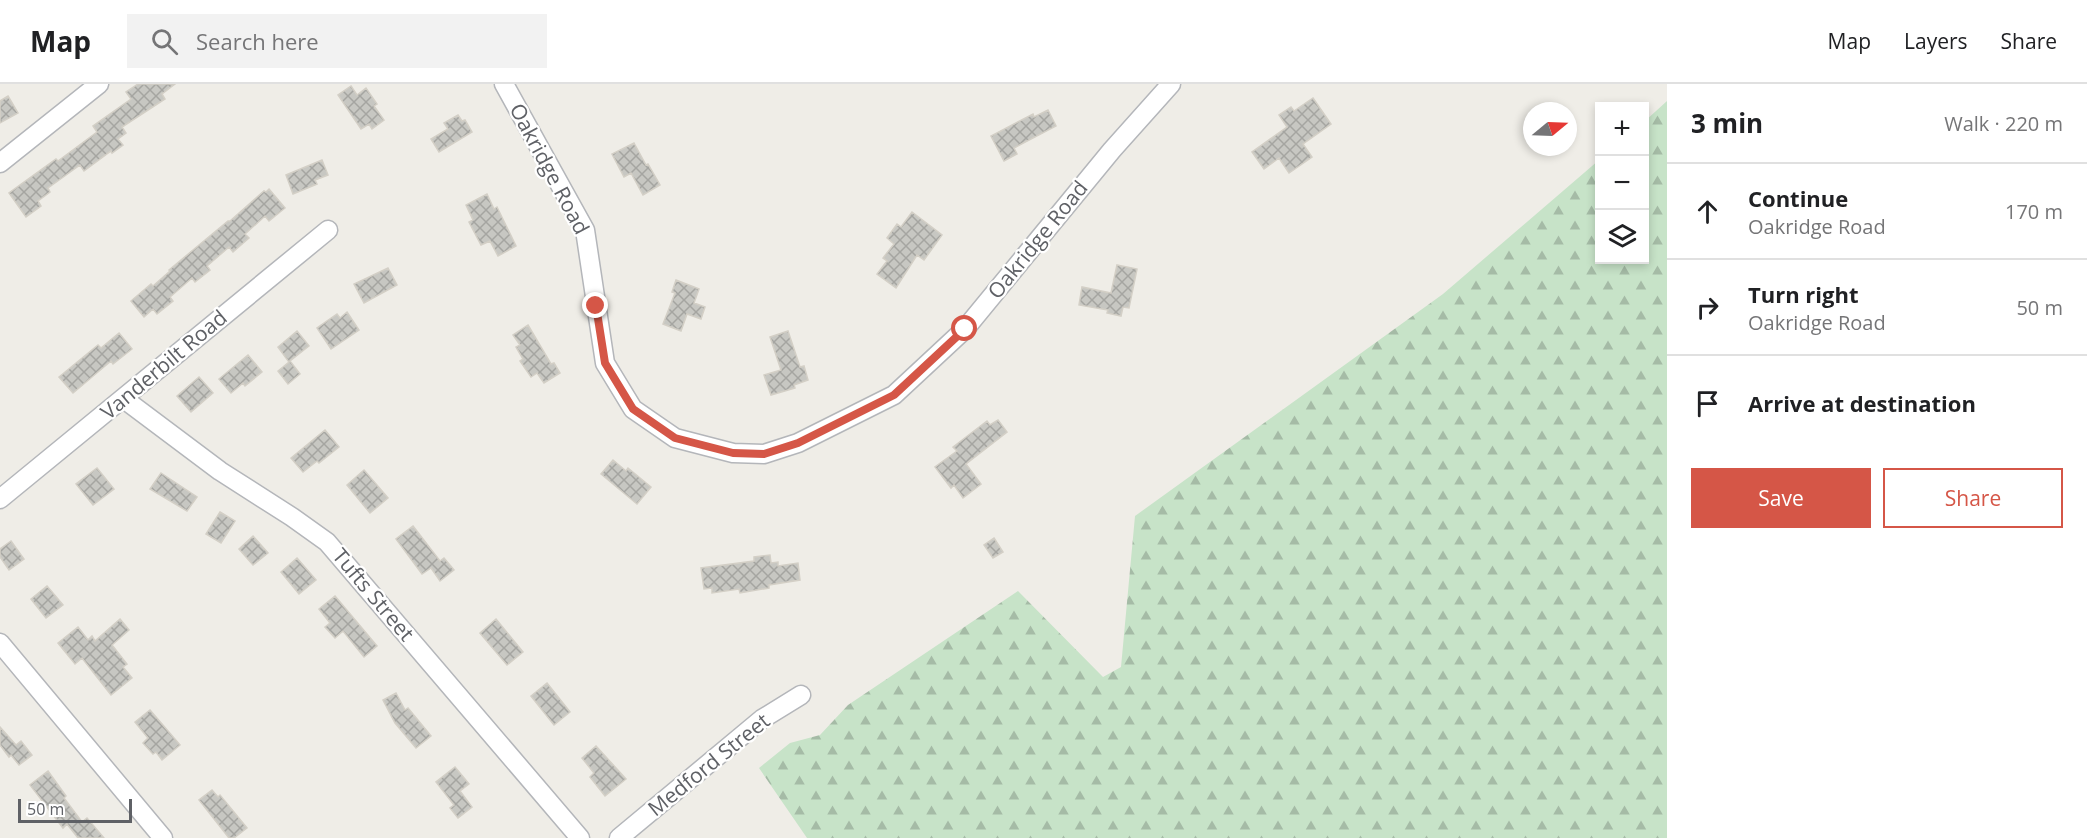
<!DOCTYPE html>
<meta charset="utf-8">
<style>
:root{--surface:#fff;--page:#f2f2f2;--text:#202124;--muted:#757577;--line:#e0e0e0;--accent:#d55647}
body{margin:0;font-family:"Open Sans",sans-serif;background:var(--page);color:var(--text)}
.controls{position:absolute;right:18px;top:18px;display:grid;overflow:hidden;border-radius:0px;box-shadow:0 3px 9px #0003}
.controls button{width:54px;height:54px;display:grid;place-items:center;padding:0;border:0;border-bottom:2px solid var(--line);background:var(--surface);color:var(--text);font:30px sans-serif}
.compass{position:absolute;left:1523px;top:18px;width:54px;height:54px;border-radius:50%;background:var(--surface);box-shadow:0 3px 9px #0003;rotate:71deg}
.scale{position:absolute;left:18px;bottom:15px;width:114px;box-sizing:border-box;padding-left:6px;border:3px solid #5f6166;border-top:0;font-size:16px;line-height:21px;white-space:nowrap;color:#5f6166;-webkit-text-stroke:4px #fff;paint-order:stroke}
.stop{position:absolute;width:18px;height:18px;margin:-14px;border:4px solid #d55647;border-radius:50%;background:#fff}
.stop.end{background:#d55647;border-color:#fff;box-shadow:0 2px 6px #0008}
.list{margin:0;padding:0;list-style:none}
h2{display:flex;justify-content:space-between;align-items:center;height:78px;margin:0;padding:0 24px;font-size:26px}
h2 small{font-size:20px;font-weight:400;color:var(--muted)}
.list li{display:grid;grid-template-columns:39px 1fr auto;gap:18px;align-items:center;box-sizing:border-box;height:96px;padding:0 24px;border-top:2px solid var(--line)}
.list b{display:block;font-size:22px;white-space:nowrap}
.list p{margin:0;font-size:20px;white-space:nowrap;color:var(--muted)}
.list em{font-size:20px;font-style:normal;color:var(--muted)}
.actions{display:flex;gap:12px;padding:18px 24px}
.actions a{flex:1;padding:14px 0;border:2px solid var(--accent);border-radius:0px;text-align:center;font-size:21px;color:var(--accent)}
.actions .main{background:var(--accent);color:#fff}
.icon{flex:none;width:33px;height:33px;fill:none;stroke:currentColor;stroke-width:2;stroke-linecap:round;stroke-linejoin:round}
.map{position:relative;flex:none;width:1667px;height:754px;overflow:hidden}
header{display:flex;align-items:center;gap:36px;box-sizing:border-box;height:84px;padding:0 30px;background:var(--surface);border-bottom:2px solid var(--line)}
header strong{font-size:28px}
nav{display:flex;gap:33px;margin-inline-start:auto;font-size:21px}
.search{width:420px;height:54px;background:var(--page);display:flex;align-items:center;gap:15px;box-sizing:border-box;padding:0 21px;border-radius:0px;color:var(--muted);font-size:22px}
main{display:flex}
aside{flex:1;background:var(--surface)}
.map>svg:first-child{display:block}
.forest{fill:url(#forest-firs)}
.building{fill:url(#building-cross-hatch);stroke:#d3cfc6;stroke-width:1.5}
.lines{fill:none;stroke-linecap:round;stroke-linejoin:round}
.minor-casing{stroke:#b4b6ba;stroke-width:21}
.minor{stroke:#fff;stroke-width:18}
.route{stroke:#d55647;stroke-width:8}
.labels{text-anchor:middle;stroke-width:4.5;stroke-linejoin:round;paint-order:stroke}
.street-label{font-size:21px;fill:#5f6166;stroke:#fff}
</style>
<header>
<strong>Map</strong>
<div class="search"><svg class="icon" aria-label="search" viewBox="0 0 24 24"><circle cx="10" cy="10" r="6"/><path d="M15 15l6 6"/></svg>Search here</div>
<nav><a>Map</a><a>Layers</a><a>Share</a></nav>
</header>
<main>
<div class="map">
<svg width="1667" height="754" viewBox="0 0 1667 754">
<defs>
<pattern id="forest-firs" width="22" height="20" patternUnits="userSpaceOnUse" patternTransform="scale(1.5)"><rect width="22" height="20" fill="#c7e3c8"/><path d="M5 1l3.5 6h-7zM16 11l3.5 6h-7z" fill="#a5bba6"/></pattern>
<pattern id="building-cross-hatch" width="8" height="8" patternUnits="userSpaceOnUse" patternTransform="scale(1.5)"><rect width="8" height="8" fill="#c7c7c2"/><path d="M0 0l8 8M0 8l8-8" fill="none" stroke="#a5a5a1"/></pattern>
</defs>
<rect width="100%" height="100%" fill="#efede7"/>
<path class="forest" d="M 1667,17 L 1667,754 L 807,754 L 759,684 L 790,659 L 820,651 L 848,621 L 1018,507 L 1103,593 L 1121,583 L 1135,432 L 1443,210 L 1599,76 L 1600,176 L 1644,176 L 1645,37 Z"/>
<path class="building" d="M 138,0 L 175,0 L 162,10 L 165,15 L 122,43 L 126,49 L 118,55 L 123,61 L 112,69 L 111,67 L 84,87 L 80,81 L 48,104 L 50,108 L 38,117 L 41,122 L 26,133 L 9,109 L 56,75 L 58,77 L 97,48 L 93,42 L 131,15 L 126,8 Z
M 351,2 L 357,11 L 366,4 L 377,20 L 374,22 L 384,36 L 372,45 L 369,40 L 361,45 L 338,11 Z
M 8,12 L 18,29 L 0,39 L 0,17 Z
M 1313,14 L 1331,40 L 1303,60 L 1312,73 L 1289,89 L 1279,74 L 1264,85 L 1252,68 L 1287,43 L 1279,31 L 1291,23 L 1294,27 Z
M 1048,26 L 1056,42 L 1014,64 L 1017,70 L 1004,77 L 991,52 L 1033,30 L 1034,33 Z
M 458,31 L 462,37 L 465,36 L 472,48 L 439,68 L 431,55 L 448,45 L 444,39 Z
M 634,59 L 646,81 L 648,80 L 660,101 L 643,111 L 631,89 L 624,93 L 612,70 Z
M 322,76 L 328,91 L 315,96 L 317,100 L 293,110 L 286,91 Z
M 269,105 L 285,124 L 269,137 L 265,132 L 245,150 L 249,154 L 233,168 L 229,163 L 207,182 L 210,186 L 195,198 L 192,194 L 170,213 L 173,217 L 157,230 L 153,225 L 144,233 L 131,217 L 151,200 L 153,202 L 170,187 L 169,186 L 228,137 L 230,137 L 264,107 L 266,108 Z
M 487,110 L 494,125 L 497,123 L 516,162 L 498,172 L 490,157 L 481,161 L 469,138 L 473,136 L 466,121 Z
M 912,128 L 942,151 L 924,176 L 917,171 L 896,204 L 877,190 L 887,177 L 883,174 L 894,160 L 887,154 L 897,140 L 901,143 Z
M 1117,181 L 1137,185 L 1129,224 L 1123,223 L 1121,232 L 1107,229 L 1108,226 L 1079,221 L 1082,203 L 1111,209 Z
M 388,184 L 397,201 L 364,219 L 354,200 Z
M 676,196 L 699,205 L 694,219 L 705,223 L 701,235 L 687,230 L 681,247 L 663,240 L 675,209 L 672,208 Z
M 347,228 L 359,246 L 331,265 L 317,244 L 337,230 L 340,234 Z
M 528,241 L 551,280 L 554,279 L 560,289 L 544,299 L 537,289 L 531,293 L 520,277 L 523,275 L 516,263 L 520,261 L 513,251 Z
M 297,247 L 309,262 L 290,277 L 300,290 L 288,300 L 278,287 L 289,278 L 278,263 Z
M 788,247 L 800,283 L 804,282 L 808,296 L 794,301 L 795,304 L 771,311 L 764,291 L 781,286 L 770,253 Z
M 119,249 L 132,265 L 113,280 L 111,277 L 73,309 L 59,293 L 98,261 L 101,264 Z
M 248,271 L 262,288 L 245,302 L 243,299 L 231,309 L 219,295 Z
M 199,293 L 213,309 L 191,328 L 177,312 Z
M 998,336 L 1007,348 L 966,380 L 981,400 L 963,414 L 954,401 L 951,404 L 935,383 L 957,367 L 953,363 L 987,337 L 990,341 Z
M 325,346 L 339,363 L 319,379 L 317,377 L 303,388 L 291,374 Z
M 613,376 L 626,387 L 628,384 L 651,403 L 637,420 L 601,390 Z
M 97,384 L 114,405 L 93,421 L 76,400 Z
M 364,386 L 388,414 L 370,429 L 347,401 Z
M 161,389 L 197,413 L 187,427 L 150,405 Z
M 220,428 L 235,437 L 221,459 L 206,450 Z
M 413,442 L 440,477 L 444,474 L 454,486 L 440,497 L 431,484 L 422,490 L 396,455 Z
M 253,452 L 268,469 L 253,481 L 239,465 Z
M 994,454 L 1003,468 L 993,474 L 984,461 Z
M 11,457 L 24,475 L 9,486 L 0,473 L 0,465 Z
M 770,471 L 771,479 L 778,478 L 778,482 L 798,479 L 800,496 L 769,501 L 769,504 L 740,509 L 739,505 L 712,509 L 712,504 L 704,505 L 701,484 L 754,477 L 754,473 Z
M 297,474 L 316,496 L 299,510 L 281,488 Z
M 47,502 L 63,521 L 46,534 L 31,515 Z
M 335,512 L 377,562 L 364,573 L 343,547 L 335,554 L 325,543 L 330,539 L 319,525 Z
M 120,535 L 129,546 L 112,561 L 127,580 L 123,583 L 132,594 L 111,611 L 82,574 L 75,580 L 58,559 L 78,543 L 88,556 L 92,552 L 95,557 Z
M 496,535 L 523,568 L 507,581 L 480,549 Z
M 547,599 L 570,628 L 554,641 L 531,612 Z
M 396,609 L 405,626 L 408,624 L 431,652 L 416,664 L 395,639 L 383,616 Z
M 150,626 L 180,661 L 162,676 L 156,668 L 153,670 L 143,659 L 148,654 L 135,638 Z
M 0,643 L 16,661 L 21,657 L 32,671 L 19,681 L 11,671 L 9,673 L 0,661 Z
M 596,662 L 626,695 L 605,712 L 590,693 L 594,689 L 582,674 Z
M 455,683 L 469,700 L 460,707 L 472,723 L 458,734 L 450,724 L 454,721 L 436,698 Z
M 48,687 L 66,712 L 64,714 L 82,738 L 87,734 L 104,754 L 78,754 L 67,740 L 63,744 L 30,701 Z
M 212,706 L 218,713 L 220,711 L 247,744 L 234,754 L 229,754 L 199,716 Z"/>
<g class="lines">
<defs>
<path id="minor" d="M 504,0 L 585,146 L 605,279 L 633,325 L 675,354 L 733,369 L 764,370 L 798,359 L 894,311 L 965,245 L 1112,66 L 1171,0
M 0,79 L 99,0
M 124,315 L 220,387 L 292,433 L 327,458 L 580,754
M 0,415 L 328,146
M 0,559 L 163,754
M 619,754 L 762,635 L 801,611"/>
</defs>
<use href="#minor" class="minor-casing"/>
<use href="#minor" class="minor"/>
</g>
<g class="lines">
<path class="route" d="M 596,222 L 605,279 L 633,325 L 675,354 L 733,369 L 764,370 L 798,359 L 894,311 L 965,245"/>
</g>
<g class="labels">
<g class="street-label">
<text transform="translate(549 85) rotate(62)" y="7">Oakridge Road</text>
<text transform="translate(1038 156) rotate(-51)" y="7">Oakridge Road</text>
<text transform="translate(164 281) rotate(-40)" y="7">Vanderbilt Road</text>
<text transform="translate(373 511) rotate(50)" y="7">Tufts Street</text>
<text transform="translate(709 681) rotate(-39)" y="7">Medford Street</text>
</g>
</g>
</svg>
<div class="controls">
<button>+</button>
<button>−</button>
<button><svg class="icon" aria-label="layers" viewBox="0 0 24 24"><path d="M12 4l9 5-9 5-9-5zM3 14l9 5 9-5"/></svg></button>
</div>
<svg class="compass" viewBox="-18 -18 36 36"><path d="M0-13l5 13h-10z" fill="#e53935"/><path d="M0 13l5-13h-10z" fill="#757577"/></svg>
<div class="scale">50 m</div>
<div class="stop" style="left:965px;top:245px"></div>
<div class="stop end" style="left:596px;top:222px"></div>
</div>
<aside>
<h2>3 min<small>Walk · 220 m</small></h2>
<ul class="list">
<li><svg class="icon" aria-label="ahead" viewBox="0 0 24 24"><path d="M12 20V5M6 11l6-6 6 6"/></svg><div><b>Continue</b><p>Oakridge Road</p></div><em>170 m</em></li>
<li><svg class="icon" aria-label="right" viewBox="0 0 24 24"><path d="M7 20v-9h11M14 6l5 5-5 5"/></svg><div><b>Turn right</b><p>Oakridge Road</p></div><em>50 m</em></li>
<li><svg class="icon" aria-label="arrive" viewBox="0 0 24 24"><path d="M6 21V4h12l-3 4 3 4H6"/></svg><div><b>Arrive at destination</b></div></li>
</ul>
<div class="actions"><a class="main">Save</a><a>Share</a></div>
</aside>
</main>
